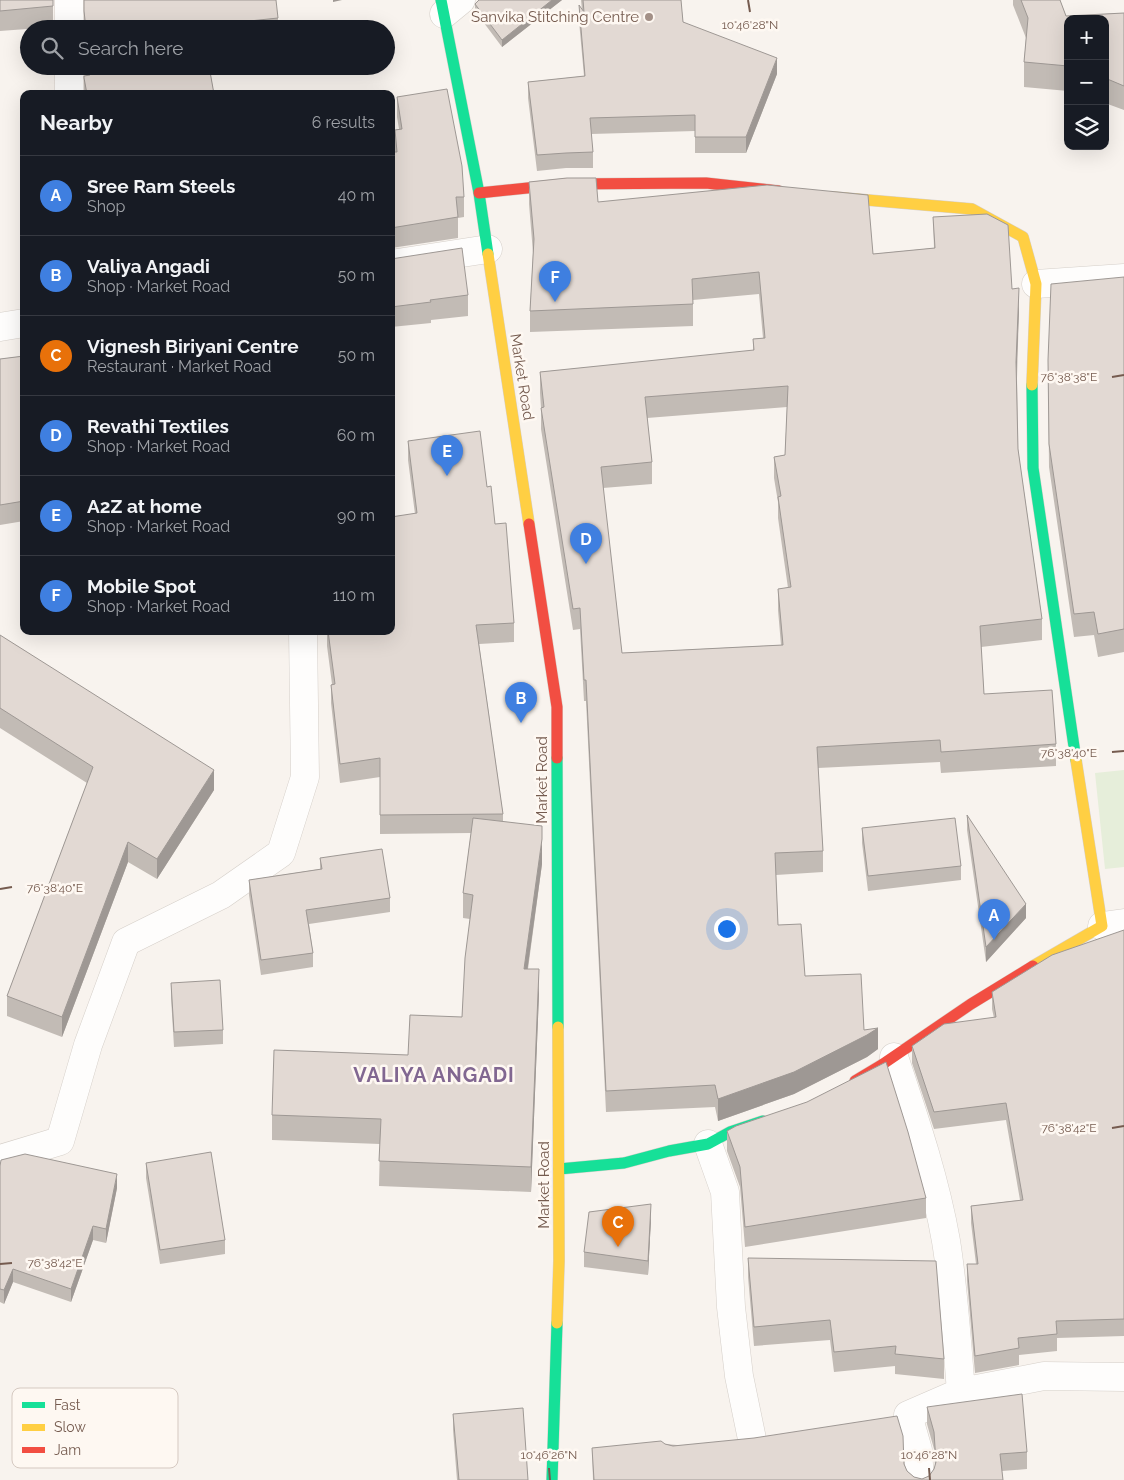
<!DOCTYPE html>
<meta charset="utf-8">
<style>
:root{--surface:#171b24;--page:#242831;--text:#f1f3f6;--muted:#9ea1a6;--line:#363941;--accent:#a39087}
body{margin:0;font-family:Raleway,sans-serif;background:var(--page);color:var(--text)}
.controls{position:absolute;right:15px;top:15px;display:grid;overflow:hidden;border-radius:10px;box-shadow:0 5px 20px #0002}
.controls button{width:45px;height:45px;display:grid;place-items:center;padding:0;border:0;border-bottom:1px solid var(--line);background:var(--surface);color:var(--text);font:25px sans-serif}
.you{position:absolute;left:726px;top:928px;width:18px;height:18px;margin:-12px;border:4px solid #fff;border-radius:50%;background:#1a73e8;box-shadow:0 0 0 8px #1a73e833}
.badge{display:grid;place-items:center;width:32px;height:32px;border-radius:50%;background:var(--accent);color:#fff;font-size:16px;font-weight:700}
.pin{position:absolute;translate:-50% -41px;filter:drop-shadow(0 1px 2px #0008)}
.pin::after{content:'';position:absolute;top:26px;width:18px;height:15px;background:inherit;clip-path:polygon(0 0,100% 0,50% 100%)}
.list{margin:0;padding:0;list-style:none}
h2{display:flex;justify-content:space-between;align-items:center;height:65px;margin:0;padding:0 20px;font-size:21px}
h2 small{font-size:16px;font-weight:400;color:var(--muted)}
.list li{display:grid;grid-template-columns:32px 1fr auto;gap:15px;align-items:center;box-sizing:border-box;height:80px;padding:0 20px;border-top:1px solid var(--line)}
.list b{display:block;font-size:19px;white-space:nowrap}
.list p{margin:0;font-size:16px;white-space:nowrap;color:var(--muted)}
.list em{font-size:16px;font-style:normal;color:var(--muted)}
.icon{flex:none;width:28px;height:28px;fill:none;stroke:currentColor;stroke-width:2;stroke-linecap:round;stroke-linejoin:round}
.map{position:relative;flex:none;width:1124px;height:1480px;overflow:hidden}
.search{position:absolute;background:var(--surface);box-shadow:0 5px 20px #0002;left:20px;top:20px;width:375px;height:55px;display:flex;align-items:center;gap:12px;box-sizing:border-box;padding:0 18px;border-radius:28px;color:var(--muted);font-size:19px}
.panel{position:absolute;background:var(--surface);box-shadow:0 5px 20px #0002;left:20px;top:90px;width:375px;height:545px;border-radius:10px}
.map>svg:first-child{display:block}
.green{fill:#e6eeda}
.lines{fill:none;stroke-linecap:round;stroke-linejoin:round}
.street-casing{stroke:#d5cfc9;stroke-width:29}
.fast-casing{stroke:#d7d0ca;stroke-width:12}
.slow-casing{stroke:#d7d0ca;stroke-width:12}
.jam-casing{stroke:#d7d0ca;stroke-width:12}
.street{stroke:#fefdfc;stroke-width:28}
.fast{stroke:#16e098;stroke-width:11}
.slow{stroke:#ffcf43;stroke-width:11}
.jam{stroke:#f24e42;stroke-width:11}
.wall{fill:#c2bbb5;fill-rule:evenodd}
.shaded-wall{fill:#9e9894}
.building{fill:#e2d9d3;stroke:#9e9894;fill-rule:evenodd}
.ticks{fill:none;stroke:#755b4f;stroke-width:2}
.poi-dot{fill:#a39087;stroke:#fef8f2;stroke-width:2}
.labels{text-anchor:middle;stroke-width:5;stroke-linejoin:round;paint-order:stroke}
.poi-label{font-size:15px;fill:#755b4f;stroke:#fef8f2;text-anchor:end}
.street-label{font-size:15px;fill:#755b4f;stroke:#fef8f2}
.district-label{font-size:20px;font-weight:bold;letter-spacing:1px;fill:#816791;stroke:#fef8f2}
.key{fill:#fef8f2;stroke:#d5c9c1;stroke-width:1}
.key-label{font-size:14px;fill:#755b4f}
.ticks-label{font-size:12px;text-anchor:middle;fill:#755b4f;stroke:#fef8f2;stroke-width:5;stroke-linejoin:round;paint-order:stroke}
</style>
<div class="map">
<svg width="1124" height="1480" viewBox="0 0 1124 1480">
<rect width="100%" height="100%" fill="#f8f3ee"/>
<path class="green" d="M 1124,770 L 1124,867 L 1105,869 L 1095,773 Z"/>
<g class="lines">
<defs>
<path id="street" d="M 69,0 L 69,29
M 444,14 L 461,0
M 69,94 L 69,66
M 391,264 L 488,249
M 1036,284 L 1124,278
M 0,327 L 24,323
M 1102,926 L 1124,923
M 894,1057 C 914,1117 935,1178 946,1241 C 954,1291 957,1342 961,1392 L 908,1415 L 918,1450 L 920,1480
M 708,1144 L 725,1192 L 731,1307 L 739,1376 L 752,1439
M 0,1159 L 60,1141 L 88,1045 L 126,942 L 221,895 L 281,853 L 305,777 L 303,631
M 961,1392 L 1044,1376 L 1124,1377"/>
<path id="fast" d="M 441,0 L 479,193 L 488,254
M 1032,385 L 1033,468 L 1076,760
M 557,758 L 558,1027
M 559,1169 L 624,1163 L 669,1151 L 708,1144 L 730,1132 L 763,1121
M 552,1480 L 557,1323"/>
<path id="slow" d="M 832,197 L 972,209 L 1023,237 L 1036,284 L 1032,385
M 488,254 L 529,524
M 1033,966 L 1102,926 L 1076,760
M 557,1323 L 559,1261 L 558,1027"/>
<path id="jam" d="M 479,193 L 566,184 L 706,183 L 779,191
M 529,524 L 557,707 L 557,758
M 855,1081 L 880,1066 L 971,1004 L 1033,966"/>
</defs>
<use href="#street" class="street-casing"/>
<use href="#fast" class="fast-casing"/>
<use href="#slow" class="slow-casing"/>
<use href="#jam" class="jam-casing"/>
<use href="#street" class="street"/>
<use href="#fast" class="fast"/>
<use href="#slow" class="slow"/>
<use href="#jam" class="jam"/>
</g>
<path class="wall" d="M 0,0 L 53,0 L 53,27 L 0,31 Z
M 84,0 L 278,18 L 278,29 L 84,29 Z
M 562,0 L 502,47 L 475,11 L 475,4 Z
M 581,0 L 681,0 L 683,22 L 777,74 L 746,153 L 695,153 L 695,131 L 591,134 L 593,152 L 593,168 L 566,168 L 537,171 L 528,98 L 528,82 L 584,76 L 579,21 L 579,5 L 582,10 Z
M 1013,0 L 1060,0 L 1066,16 L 1124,13 L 1124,110 L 1105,103 L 1105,19 L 1068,19 L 1068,91 L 1024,87 L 1024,62 L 1026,38 L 1013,5 Z
M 87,66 L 209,66 L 214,94 L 84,94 L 84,78 L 88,75 Z
M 397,97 L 464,197 L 464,217 L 458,218 L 458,238 L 391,248 L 391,152 L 395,152 L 395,130 L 399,129 L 397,117 Z
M 529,182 L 598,202 L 873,254 L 934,248 L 933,217 L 1012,289 L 1019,309 L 1017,378 L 1018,449 L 1042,619 L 1042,640 L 981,647 L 984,694 L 1056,744 L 1056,766 L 941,773 L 940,762 L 818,768 L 823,851 L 823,872 L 776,875 L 778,925 L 805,976 L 864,1030 L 878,1049 L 867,1057 L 794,1094 L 718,1121 L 715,1107 L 606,1112 L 586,701 L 584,701 L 580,629 L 573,630 L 541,429 L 541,408 L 540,393 L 540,372 L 753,351 L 753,339 L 763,338 L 759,294 L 693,300 L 693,326 L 530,332 L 530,311 L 533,253 L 529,204 ZM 787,407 L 785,455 L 774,457 L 774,478 L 778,502 L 778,518 L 788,588 L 778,589 L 778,610 L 781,645 L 622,653 L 603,488 L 652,484 L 652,462 L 647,418 Z
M 391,259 L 468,295 L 468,316 L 431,320 L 431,323 L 391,327 Z
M 1124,277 L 1124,652 L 1098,657 L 1094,635 L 1074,637 L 1049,467 L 1048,360 Z
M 24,356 L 24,521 L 0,525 L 0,359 Z
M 408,441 L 487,487 L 495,524 L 514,623 L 514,642 L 479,644 L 503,814 L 503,821 L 542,864 L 528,969 L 539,994 L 531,1192 L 379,1186 L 380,1144 L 272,1140 L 272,1115 L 408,1055 L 462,1017 L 470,919 L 463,918 L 463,893 L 471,833 L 380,834 L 380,777 L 340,783 L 331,703 L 331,685 L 332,684 L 327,646 L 327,631 L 391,631 L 415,514 L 408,460 Z
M 0,635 L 214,790 L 157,879 L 128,862 L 62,1037 L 7,1016 L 7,996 L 87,783 L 0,728 Z
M 967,815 L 1026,918 L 986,962 L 967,830 Z
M 862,828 L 961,866 L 961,880 L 868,891 L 862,843 Z
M 320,858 L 390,898 L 390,912 L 309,924 L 313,953 L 313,967 L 261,975 L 249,895 L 249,880 L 320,869 Z
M 1124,930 L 1124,1336 L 1057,1338 L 1057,1351 L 1019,1355 L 1019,1365 L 975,1373 L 967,1281 L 967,1264 L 976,1264 L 971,1223 L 971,1206 L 1020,1200 L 1006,1120 L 934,1129 L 912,1063 L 912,1046 L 994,1018 L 992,1009 L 992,992 Z
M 171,983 L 223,1030 L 223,1044 L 174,1047 L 171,997 Z
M 727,1131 L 926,1198 L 926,1218 L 745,1247 L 740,1187 L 727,1151 Z
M 146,1163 L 225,1240 L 225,1254 L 160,1264 L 146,1178 Z
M 0,1166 L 117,1188 L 106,1243 L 93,1240 L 71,1302 L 13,1282 L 4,1304 L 0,1302 Z
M 651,1219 L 648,1275 L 584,1267 L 584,1252 Z
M 748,1258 L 944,1359 L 944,1379 L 895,1374 L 895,1366 L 834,1372 L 830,1340 L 754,1346 L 748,1277 Z
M 927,1407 L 1027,1452 L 1027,1469 L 1002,1471 L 1003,1480 L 593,1480 L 592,1448 L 665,1444 L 904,1464 L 907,1471 L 914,1477 L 922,1479 L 929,1476 L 934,1469 L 935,1467 L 934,1449 L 927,1424 Z
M 453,1414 L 528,1480 L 457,1480 L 453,1430 Z"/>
<path class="shaded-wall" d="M 333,0 L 342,0 L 333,2 Z
M 552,0 L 562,0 L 502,47 L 502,40 Z
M 777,58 L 777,74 L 746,153 L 746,137 Z
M 1019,288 L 1019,309 L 1016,383 L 1016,362 Z
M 214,770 L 214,790 L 157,879 L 157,859 Z
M 542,839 L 542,864 L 524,994 L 524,969 Z
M 128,842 L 128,862 L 62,1037 L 62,1017 Z
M 1026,904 L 1026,918 L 986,962 L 986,947 Z
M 539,969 L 539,994 L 531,1192 L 531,1167 Z
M 878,1028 L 878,1049 L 867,1057 L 794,1094 L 718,1121 L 718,1099 Z
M 117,1174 L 117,1188 L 106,1243 L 106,1229 Z
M 651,1204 L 651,1219 L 648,1275 L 648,1261 Z
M 93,1226 L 93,1240 L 71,1302 L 71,1289 Z
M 13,1269 L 13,1282 L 4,1304 L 4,1290 Z"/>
<path class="building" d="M 0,0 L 53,0 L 53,6 L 0,11 Z
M 84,0 L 276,0 L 278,18 L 202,26 L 203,29 L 86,29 L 84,11 Z
M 479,0 L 552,0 L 502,40 L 475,4 Z
M 583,0 L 681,0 L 683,22 L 777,58 L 746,137 L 695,137 L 695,115 L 590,118 L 593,152 L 566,153 L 537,155 L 528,82 L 585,76 L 579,5 L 584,12 Z
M 1021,0 L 1060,0 L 1066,16 L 1124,13 L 1124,86 L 1105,78 L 1105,19 L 1068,19 L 1068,66 L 1024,62 L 1028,18 Z
M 89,66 L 209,66 L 214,94 L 87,94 L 84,78 L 84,76 L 90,75 Z
M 447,89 L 462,166 L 464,197 L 456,197 L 458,217 L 391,228 L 391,152 L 397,152 L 395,130 L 402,129 L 397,97 Z
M 567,178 L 596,178 L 598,202 L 767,185 L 868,195 L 873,254 L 935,248 L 933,217 L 987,214 L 1008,225 L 1012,289 L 1019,288 L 1016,362 L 1018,449 L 1042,619 L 980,626 L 984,694 L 1052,690 L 1056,744 L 941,752 L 940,740 L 817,747 L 823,851 L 775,853 L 778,925 L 801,924 L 805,976 L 861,974 L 864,1030 L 878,1028 L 867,1035 L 794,1072 L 718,1099 L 715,1085 L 606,1091 L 586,680 L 584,680 L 580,608 L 573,609 L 541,408 L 544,407 L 540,372 L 754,350 L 753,339 L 765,338 L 759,272 L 692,279 L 693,304 L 530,311 L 534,239 L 529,182 ZM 788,386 L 785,455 L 774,457 L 781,496 L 778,497 L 791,587 L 778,589 L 783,645 L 622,653 L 601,467 L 652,462 L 645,397 Z
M 462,248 L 468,295 L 430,300 L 431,302 L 391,307 L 391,259 Z
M 1124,277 L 1124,629 L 1098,634 L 1094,612 L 1074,614 L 1049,444 L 1048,360 L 1051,284 Z
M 24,356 L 24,501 L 0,505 L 0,359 Z
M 480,431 L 487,487 L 491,486 L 495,524 L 506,523 L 514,623 L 476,625 L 503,814 L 380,815 L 380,758 L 340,764 L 331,685 L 335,684 L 328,631 L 391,631 L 391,517 L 417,513 L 408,441 Z
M 0,635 L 214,770 L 157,859 L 128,842 L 62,1017 L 7,996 L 93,767 L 0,708 Z
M 967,815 L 1026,904 L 986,947 Z
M 473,818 L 542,826 L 542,839 L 524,969 L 539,969 L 531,1167 L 379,1161 L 381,1119 L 272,1115 L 274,1050 L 408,1055 L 410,1015 L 462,1017 L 465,958 L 473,895 L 463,893 Z
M 955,818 L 961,866 L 868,876 L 862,828 Z
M 382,849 L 390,898 L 306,910 L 313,953 L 261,960 L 249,880 L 322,869 L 320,858 Z
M 1124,930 L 1124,1319 L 1056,1321 L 1057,1334 L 1018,1338 L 1019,1348 L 975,1356 L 967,1264 L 978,1264 L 971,1206 L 1023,1200 L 1006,1103 L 934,1112 L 912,1046 L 944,1024 L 996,1017 L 992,992 L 1052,955 Z
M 220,980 L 223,1030 L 174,1032 L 171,983 Z
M 886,1062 L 908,1132 L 926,1198 L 745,1227 L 740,1167 L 727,1131 L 736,1126 L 807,1102 Z
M 211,1152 L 225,1240 L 160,1250 L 146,1163 Z
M 25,1154 L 117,1174 L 106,1229 L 93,1226 L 71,1289 L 13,1269 L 4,1290 L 0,1289 L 0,1166 L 1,1160 Z
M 651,1204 L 648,1261 L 584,1252 L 589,1212 Z
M 748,1258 L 936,1261 L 944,1359 L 895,1354 L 896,1346 L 834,1352 L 830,1320 L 754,1327 Z
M 1022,1394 L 1027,1452 L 1000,1454 L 1003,1480 L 594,1480 L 592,1448 L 661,1441 L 665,1444 L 673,1446 L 754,1438 L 897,1416 L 903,1436 L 904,1464 L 907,1471 L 914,1477 L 922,1479 L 929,1476 L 934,1469 L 936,1462 L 934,1432 L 927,1407 Z
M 523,1408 L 528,1480 L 459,1480 L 453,1414 Z"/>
<path class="ticks" d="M 748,0 L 750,12M 1112,377 L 1124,375M 1112,752 L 1124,751M 0,889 L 12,887M 1112,1128 L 1124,1126M 0,1264 L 12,1263M 549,1468 L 550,1480M 929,1468 L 930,1480"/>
<circle class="poi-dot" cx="649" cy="17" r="5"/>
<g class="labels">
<g class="poi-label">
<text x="639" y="22">Sanvika Stitching Centre</text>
</g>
<g class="street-label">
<text transform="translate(522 377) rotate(81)" y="5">Market Road</text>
<text transform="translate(542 780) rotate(-90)" y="5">Market Road</text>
<text transform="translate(544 1185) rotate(-90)" y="5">Market Road</text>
</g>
<g class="district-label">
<text x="434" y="1082">VALIYA ANGADI</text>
</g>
</g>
<rect x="12" y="1388" width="166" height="80" rx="8" class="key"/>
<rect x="22" y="1402" width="23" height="6" fill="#16e098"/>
<rect x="22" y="1424" width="23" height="7" fill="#ffcf43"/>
<rect x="22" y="1447" width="23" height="6" fill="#f24e42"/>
<g class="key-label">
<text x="54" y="1410">Fast</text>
<text x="54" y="1432">Slow</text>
<text x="54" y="1455">Jam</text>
</g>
<g class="ticks-label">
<text x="750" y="29">10°46'28"N</text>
<text x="1069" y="381">76°38'38"E</text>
<text x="1069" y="757">76°38'40"E</text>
<text x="55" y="892">76°38'40"E</text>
<text x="1069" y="1132">76°38'42"E</text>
<text x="55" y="1267">76°38'42"E</text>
<text x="549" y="1459">10°46'26"N</text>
<text x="929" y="1459">10°46'28"N</text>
</g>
</svg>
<div class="controls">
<button>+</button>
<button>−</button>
<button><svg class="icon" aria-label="layers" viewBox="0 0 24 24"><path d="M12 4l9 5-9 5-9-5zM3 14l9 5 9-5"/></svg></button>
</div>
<div class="you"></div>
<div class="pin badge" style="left:994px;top:940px;background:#3f7fe0">A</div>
<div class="pin badge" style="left:521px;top:723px;background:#3f7fe0">B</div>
<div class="pin badge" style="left:618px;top:1247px;background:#e8710a">C</div>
<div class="pin badge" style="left:586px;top:564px;background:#3f7fe0">D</div>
<div class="pin badge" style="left:447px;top:476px;background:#3f7fe0">E</div>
<div class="pin badge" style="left:555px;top:302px;background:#3f7fe0">F</div>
<div class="search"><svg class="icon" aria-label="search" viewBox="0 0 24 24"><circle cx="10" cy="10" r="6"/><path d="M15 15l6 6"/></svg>Search here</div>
<section class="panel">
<h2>Nearby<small>6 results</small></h2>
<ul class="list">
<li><span class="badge" style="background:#3f7fe0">A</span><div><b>Sree Ram Steels</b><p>Shop</p></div><em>40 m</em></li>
<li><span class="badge" style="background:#3f7fe0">B</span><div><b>Valiya Angadi</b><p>Shop · Market Road</p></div><em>50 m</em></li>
<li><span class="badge" style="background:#e8710a">C</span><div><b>Vignesh Biriyani Centre</b><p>Restaurant · Market Road</p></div><em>50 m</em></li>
<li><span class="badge" style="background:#3f7fe0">D</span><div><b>Revathi Textiles</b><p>Shop · Market Road</p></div><em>60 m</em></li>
<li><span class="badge" style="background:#3f7fe0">E</span><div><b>A2Z at home</b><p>Shop · Market Road</p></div><em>90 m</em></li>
<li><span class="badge" style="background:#3f7fe0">F</span><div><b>Mobile Spot</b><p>Shop · Market Road</p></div><em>110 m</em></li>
</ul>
</section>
</div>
